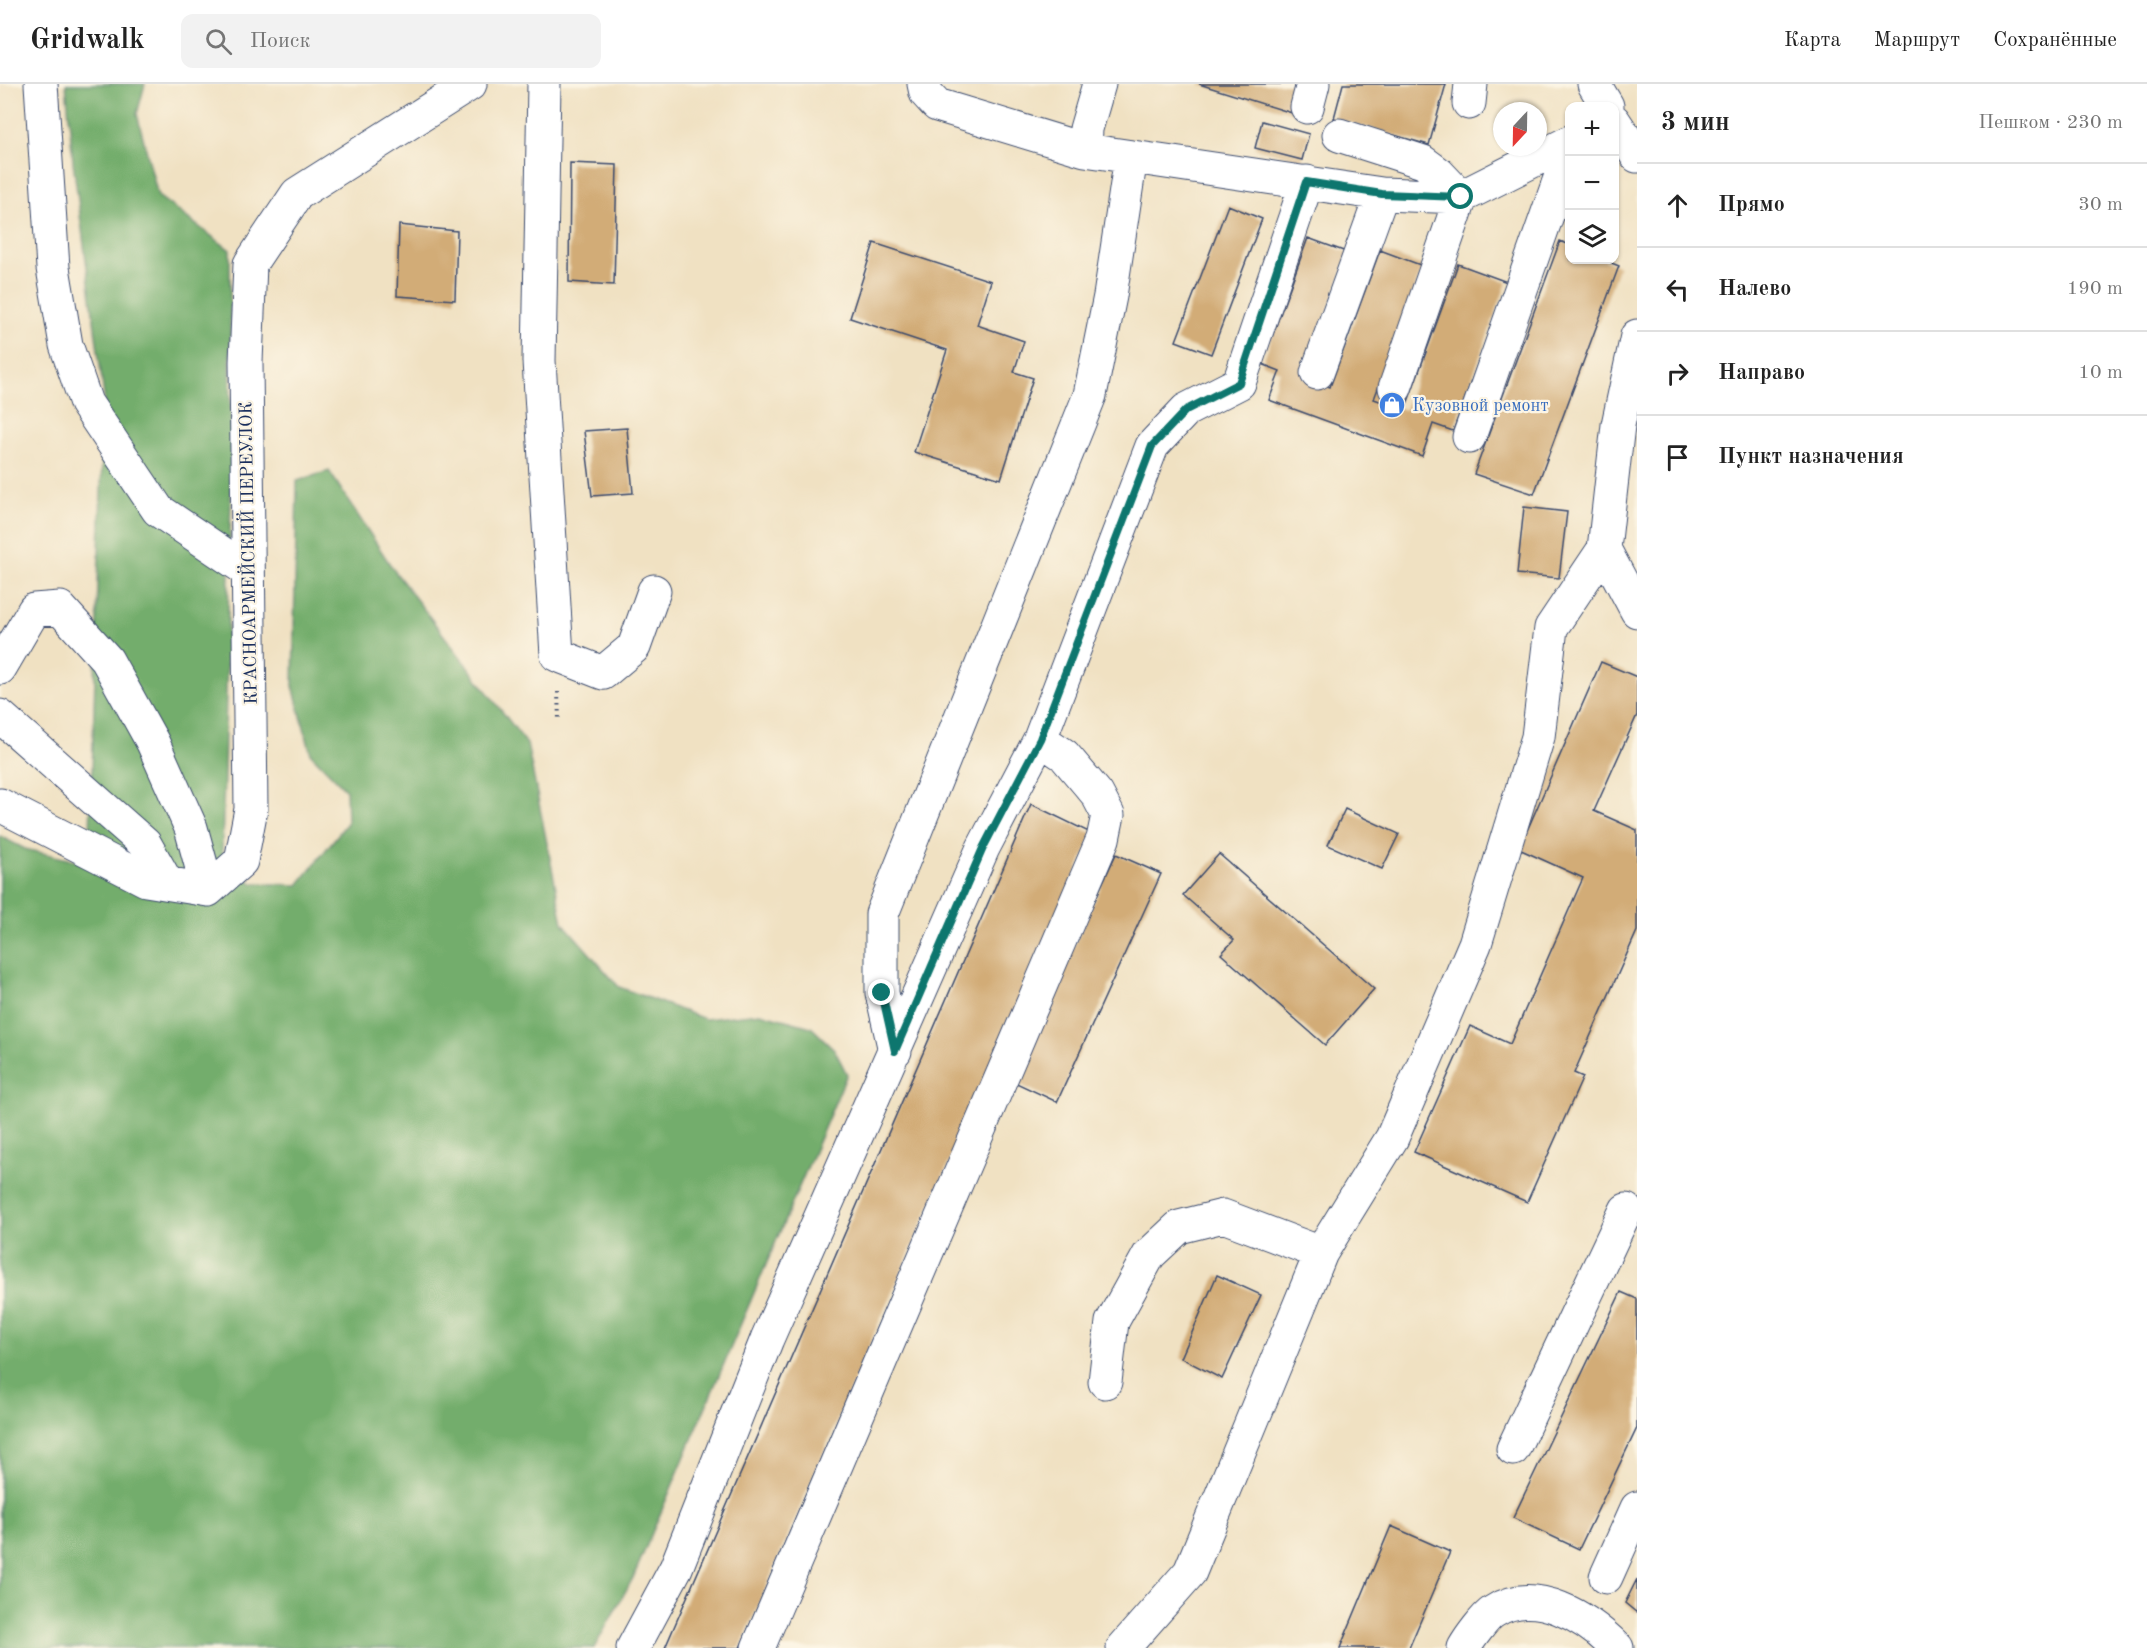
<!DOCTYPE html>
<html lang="ru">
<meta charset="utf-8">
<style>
:root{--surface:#fff;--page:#f2f2f2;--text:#222;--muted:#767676;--line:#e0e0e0}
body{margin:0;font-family:"Old Standard TT",serif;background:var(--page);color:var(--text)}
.controls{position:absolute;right:18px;top:18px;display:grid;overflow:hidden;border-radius:12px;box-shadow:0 2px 4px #0004}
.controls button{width:54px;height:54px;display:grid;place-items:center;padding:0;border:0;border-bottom:2px solid var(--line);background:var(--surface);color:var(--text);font:30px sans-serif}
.compass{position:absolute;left:1493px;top:18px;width:54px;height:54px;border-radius:50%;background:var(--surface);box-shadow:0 2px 4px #0004;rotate:202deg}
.stop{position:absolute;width:18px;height:18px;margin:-14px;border:4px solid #0f766e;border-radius:50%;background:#fff}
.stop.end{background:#0f766e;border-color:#fff;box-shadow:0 2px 6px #0008}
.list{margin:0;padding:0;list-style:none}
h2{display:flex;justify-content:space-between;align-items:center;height:78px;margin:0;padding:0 24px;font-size:26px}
h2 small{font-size:20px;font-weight:400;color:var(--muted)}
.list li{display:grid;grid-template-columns:39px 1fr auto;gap:18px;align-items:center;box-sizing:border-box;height:84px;padding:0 24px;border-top:2px solid var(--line)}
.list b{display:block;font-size:22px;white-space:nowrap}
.list em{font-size:20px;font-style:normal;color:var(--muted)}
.icon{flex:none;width:33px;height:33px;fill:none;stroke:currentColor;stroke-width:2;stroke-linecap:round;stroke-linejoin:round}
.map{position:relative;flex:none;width:1637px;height:1564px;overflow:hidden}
header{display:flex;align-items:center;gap:36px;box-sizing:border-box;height:84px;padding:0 30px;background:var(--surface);border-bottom:2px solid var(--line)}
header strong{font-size:28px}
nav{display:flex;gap:33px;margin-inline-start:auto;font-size:21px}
.search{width:420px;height:54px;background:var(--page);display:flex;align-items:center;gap:15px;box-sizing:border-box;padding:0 21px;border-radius:12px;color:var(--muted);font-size:22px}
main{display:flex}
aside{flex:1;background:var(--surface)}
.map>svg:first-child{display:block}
.forest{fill:#73ad6c;stroke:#476e65;stroke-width:1.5}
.building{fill:#d2ac77}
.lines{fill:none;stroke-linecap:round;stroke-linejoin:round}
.minor-casing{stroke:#3b4a6d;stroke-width:35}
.major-casing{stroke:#3b4a6d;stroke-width:35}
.path{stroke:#3b4a6d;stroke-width:4;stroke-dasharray:1.5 4.5;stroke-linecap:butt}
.minor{stroke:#fff;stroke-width:33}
.major{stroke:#fff;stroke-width:33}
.route{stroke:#0f766e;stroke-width:8}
.labels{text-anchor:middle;stroke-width:4.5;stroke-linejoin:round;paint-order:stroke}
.shop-label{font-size:18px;fill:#366cbe;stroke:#fcf5e5;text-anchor:start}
.street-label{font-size:18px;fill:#1b2f5e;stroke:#fcf5e5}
</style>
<header>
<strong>Gridwalk</strong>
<div class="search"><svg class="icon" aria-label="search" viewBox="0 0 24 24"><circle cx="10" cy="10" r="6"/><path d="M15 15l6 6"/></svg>Поиск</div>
<nav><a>Карта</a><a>Маршрут</a><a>Сохранённые</a></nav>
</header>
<main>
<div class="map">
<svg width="1637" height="1564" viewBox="0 0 1637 1564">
<rect width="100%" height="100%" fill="#fcf5e5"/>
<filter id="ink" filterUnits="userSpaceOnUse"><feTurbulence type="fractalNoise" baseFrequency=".0167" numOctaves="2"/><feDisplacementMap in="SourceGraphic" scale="12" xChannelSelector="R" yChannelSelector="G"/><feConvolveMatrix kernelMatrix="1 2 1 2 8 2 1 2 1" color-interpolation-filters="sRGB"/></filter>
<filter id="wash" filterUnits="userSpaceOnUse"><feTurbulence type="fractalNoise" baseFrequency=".008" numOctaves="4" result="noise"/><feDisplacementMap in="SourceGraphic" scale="24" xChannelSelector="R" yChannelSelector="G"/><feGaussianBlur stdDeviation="1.35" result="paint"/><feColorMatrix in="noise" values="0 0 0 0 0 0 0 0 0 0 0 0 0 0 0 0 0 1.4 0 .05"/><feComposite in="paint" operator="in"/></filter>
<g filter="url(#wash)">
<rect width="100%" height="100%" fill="#f0e1c2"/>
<path class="forest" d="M 66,0 L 145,0 L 137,30 L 158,112 L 230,166 L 231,414 L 222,768 L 252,799 L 298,801 L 347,739 L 346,706 L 311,670 L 293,602 L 297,397 L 329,387 L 393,485 L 527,660 L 563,839 L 619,903 L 705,935 L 760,929 L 811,943 L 834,965 L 847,990 L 633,1494 L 594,1564 L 0,1564 L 0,752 L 25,765 L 89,780 L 104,312 L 73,78 Z"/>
<g id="blocks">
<path class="building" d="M 1199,0 L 1300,0 L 1292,29 Z
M 1343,0 L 1446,0 L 1429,61 L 1334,34 Z
M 1262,37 L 1309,50 L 1302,76 L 1255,64 Z
M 570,79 L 617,81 L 614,201 L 569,198 Z
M 1228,121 L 1262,135 L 1211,270 L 1176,257 Z
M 399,141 L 457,147 L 455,216 L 397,212 Z
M 1308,154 L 1349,169 L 1303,293 L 1330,303 L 1380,166 L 1423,182 L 1374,315 L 1405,326 L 1458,180 L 1507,198 L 1453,347 L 1433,340 L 1422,372 L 1269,316 L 1280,287 L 1262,280 Z
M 1560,157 L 1570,161 L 1570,176 L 1604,176 L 1619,182 L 1534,410 L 1474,390 Z
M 874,159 L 991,197 L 977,241 L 1024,257 L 1014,288 L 1033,294 L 1001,395 L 914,368 L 947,266 L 850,234 Z
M 627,344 L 633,409 L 592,412 L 584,347 Z
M 1524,423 L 1567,428 L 1559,494 L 1517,490 Z
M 1601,578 L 1637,593 L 1637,631 L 1594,727 L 1637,746 L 1637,847 L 1574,989 L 1583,993 L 1527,1118 L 1414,1068 L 1470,942 L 1510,960 L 1583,794 L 1519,765 Z
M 1031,720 L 1093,750 L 876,1245 L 740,1564 L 665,1564 Z
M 1345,725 L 1399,750 L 1382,785 L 1328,761 Z
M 1116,770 L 1161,790 L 1057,1018 L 1012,997 Z
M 1219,770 L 1374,905 L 1325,961 L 1221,870 L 1234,856 L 1183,811 Z
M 1217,1191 L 1261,1211 L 1222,1295 L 1181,1274 Z
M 1621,1208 L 1637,1215 L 1637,1344 L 1579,1465 L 1513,1434 Z
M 1391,1442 L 1450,1468 L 1409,1564 L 1340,1564 Z
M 1637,1495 L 1637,1529 L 1625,1519 Z"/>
</g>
</g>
<g filter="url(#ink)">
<use href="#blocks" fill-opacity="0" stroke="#3b4a6d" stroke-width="1.5"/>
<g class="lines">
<defs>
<path id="minor" d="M 41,0 L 53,184 L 66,261 L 86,319 L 158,426 L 247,486
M 544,0 L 539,277 L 557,571 L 603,589 L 634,563 L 654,507
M 924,0 L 926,9 L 937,21 L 1085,66 L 1382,110 L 1461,113 L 1570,58
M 1469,19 L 1471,0
M 1307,23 L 1313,0
M 1339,51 L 1423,78 L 1438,89 L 1461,113 L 1395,304
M 1085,66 L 1086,45 L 1099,0
M 1637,252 L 1618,341 L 1604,465 L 1637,527
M 1317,289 L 1382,110
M 1469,353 L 1570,66
M 0,584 L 34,526 L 60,524 L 107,576 L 153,659 L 191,744 L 208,806
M 0,632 L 145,760 L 167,799
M 0,721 L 146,796 L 208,806 L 241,777 L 251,725 L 246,278 L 250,180 L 297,110 L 470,0
M 895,967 L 882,909 L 882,830 L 1090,311 L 1110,212 L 1131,73
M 1105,1298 L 1112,1238 L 1149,1171 L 1179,1143 L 1223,1132 L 1321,1169
M 1513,1365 L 1626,1126
M 1606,1493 L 1637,1424
M 633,1564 L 676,1484 L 767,1255 L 983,764 L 1040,655 L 1152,362 L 1186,326 L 1239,299 L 1307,98
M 758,1564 L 1103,755 L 1108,731 L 1097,710 L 1064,671 L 1040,655
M 1123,1564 L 1190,1488 L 1321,1169 L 1392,1054 L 1475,860 L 1538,653 L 1551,544 L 1604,465
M 1464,1564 C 1469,1555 1485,1533 1493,1528 C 1535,1500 1587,1534 1617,1564"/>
<path id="major" d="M 1594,0 L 1607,22
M 1614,37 L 1637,72"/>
</defs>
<use href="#minor" class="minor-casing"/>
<use href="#major" class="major-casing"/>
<path class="path" d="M 558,608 L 559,636"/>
<use href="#minor" class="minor"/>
<use href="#major" class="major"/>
</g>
</g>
<g class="lines" filter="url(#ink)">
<path class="route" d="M 882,909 L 895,967 L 983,764 L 1040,655 L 1152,362 L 1186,326 L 1239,299 L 1306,98 L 1382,110 L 1461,113"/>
</g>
<defs>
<symbol id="shop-disc" viewBox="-11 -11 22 22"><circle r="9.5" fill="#3f7fe0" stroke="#fcf5e5"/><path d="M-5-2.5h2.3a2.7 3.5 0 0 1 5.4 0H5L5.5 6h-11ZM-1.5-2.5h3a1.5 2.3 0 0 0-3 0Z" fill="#fff"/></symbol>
</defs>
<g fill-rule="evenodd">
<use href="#shop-disc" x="1377" y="306" width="30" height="30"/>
</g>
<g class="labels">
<g class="shop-label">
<text x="1412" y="327">Кузовной ремонт</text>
</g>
<g class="street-label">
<text transform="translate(248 469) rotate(-91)" y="6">КРАСНОАРМЕЙСКИЙ ПЕРЕУЛОК</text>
</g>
</g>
</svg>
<div class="controls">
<button>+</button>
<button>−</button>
<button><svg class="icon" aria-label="layers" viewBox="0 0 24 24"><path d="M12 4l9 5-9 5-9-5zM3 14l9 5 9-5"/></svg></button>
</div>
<svg class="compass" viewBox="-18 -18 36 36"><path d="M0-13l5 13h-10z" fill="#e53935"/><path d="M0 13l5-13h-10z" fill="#767676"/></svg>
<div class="stop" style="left:1461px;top:113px"></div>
<div class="stop end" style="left:882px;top:909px"></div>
</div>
<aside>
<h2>3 мин<small>Пешком · 230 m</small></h2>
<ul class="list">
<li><svg class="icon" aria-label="ahead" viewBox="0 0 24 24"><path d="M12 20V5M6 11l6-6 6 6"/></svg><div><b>Прямо</b></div><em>30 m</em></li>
<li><svg class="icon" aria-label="left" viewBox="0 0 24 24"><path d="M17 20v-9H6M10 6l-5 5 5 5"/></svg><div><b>Налево</b></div><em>190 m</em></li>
<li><svg class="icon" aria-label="right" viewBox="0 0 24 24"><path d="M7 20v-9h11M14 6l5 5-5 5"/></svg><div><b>Направо</b></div><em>10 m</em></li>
<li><svg class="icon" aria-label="arrive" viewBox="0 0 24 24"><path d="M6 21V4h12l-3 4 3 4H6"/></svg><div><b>Пункт назначения</b></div></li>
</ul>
</aside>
</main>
